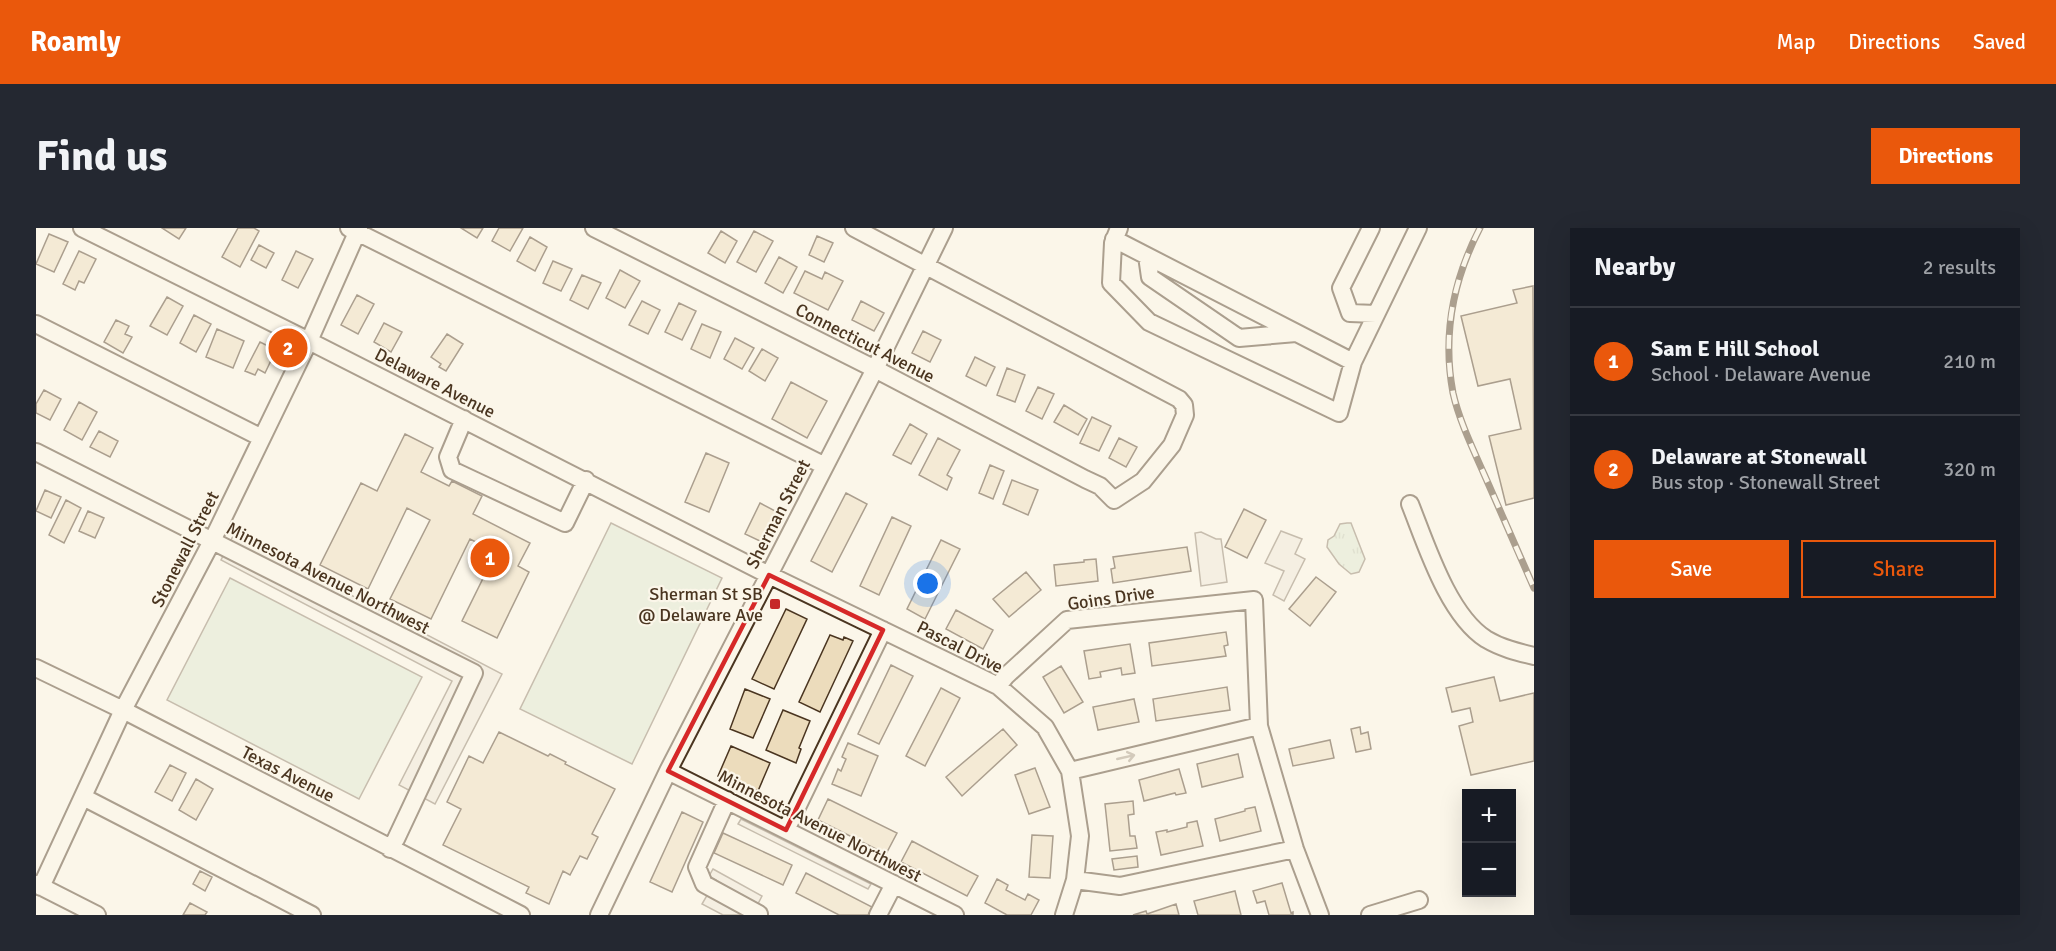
<!DOCTYPE html>
<meta charset="utf-8">
<style>
:root{--surface:#171b24;--page:#242831;--text:#f1f3f6;--muted:#9ea1a6;--line:#363941;--accent:#ea580c}
body{margin:0;font-family:Signika,sans-serif;background:var(--page);color:var(--text)}
.controls{position:absolute;right:18px;bottom:18px;display:grid;overflow:hidden;border-radius:0px;box-shadow:0 6px 24px #0002}
.controls button{width:54px;height:54px;display:grid;place-items:center;padding:0;border:0;border-bottom:2px solid var(--line);background:var(--surface);color:var(--text);font:30px sans-serif}
.you{position:absolute;left:892px;top:356px;width:21px;height:21px;margin:-15px;border:4px solid #fff;border-radius:50%;background:#1a73e8;box-shadow:0 0 0 9px #1a73e833}
.badge{display:grid;place-items:center;width:39px;height:39px;border-radius:50%;background:var(--accent);color:#fff;font-size:20px;font-weight:700}
.pin{position:absolute;translate:-50% -50%;border:3px solid #fff;box-shadow:0 2px 6px #0006}
.list{margin:0;padding:0;list-style:none}
h2{display:flex;justify-content:space-between;align-items:center;height:78px;margin:0;padding:0 24px;font-size:26px}
h2 small{font-size:20px;font-weight:400;color:var(--muted)}
.list li{display:grid;grid-template-columns:39px 1fr auto;gap:18px;align-items:center;box-sizing:border-box;height:108px;padding:0 24px;border-top:2px solid var(--line)}
.list b{display:block;font-size:22px;white-space:nowrap}
.list p{margin:0;font-size:20px;white-space:nowrap;color:var(--muted)}
.list em{font-size:20px;font-style:normal;color:var(--muted)}
.actions{display:flex;gap:12px;padding:18px 24px}
.actions a{flex:1;padding:14px 0;border:2px solid var(--accent);border-radius:0px;text-align:center;font-size:21px;color:var(--accent)}
.actions .main{background:var(--accent);color:#fff}
.map{position:relative;flex:none;width:1498px;height:687px;overflow:hidden;border-radius:0px}
header{display:flex;align-items:center;gap:36px;box-sizing:border-box;height:84px;padding:0 30px;background:var(--accent);color:#fff}
header strong{font-size:28px}
nav{display:flex;gap:33px;margin-inline-start:auto;font-size:21px}
.intro{display:flex;align-items:center;justify-content:space-between;box-sizing:border-box;height:144px;padding:0 36px}
h1{margin:0;font-size:42px}
.button{padding:15px 27px;border-radius:0px;background:var(--accent);color:#fff;font-size:21px;font-weight:700}
main{display:flex;gap:36px;padding:0 36px}
aside{flex:1;background:var(--surface);border-radius:0px;box-shadow:0 6px 24px #0002}
.map>svg:first-child{display:block}
.grass{fill:url(#grass-tufts);stroke:#887966;stroke-width:1.5}
.pitch{fill:#dce7d0;stroke:#887966;stroke-width:1.5}
.parking{fill:#ede7d9;stroke:#887966;stroke-width:1.5}
.building{fill:#ecdcbc;stroke:#4a3520;stroke-width:1.5}
.lines{fill:none;stroke-linecap:round;stroke-linejoin:round}
.minor-casing{stroke:#4a3520;stroke-width:20}
.minor{stroke:#fbf6e9;stroke-width:16}
.rail-casing{stroke:#4a3520;stroke-width:7}
.rail{stroke:#fbf6e9;stroke-width:4.5;stroke-dasharray:14;stroke-linecap:butt}
.oneway{stroke:#a29684}
.marked{fill:none;stroke:#d62828;stroke-width:4.5;stroke-linejoin:round}
.poi-dot{fill:#c62828;stroke:#fbf6e9;stroke-width:2}
.labels{text-anchor:middle;stroke-width:4.5;stroke-linejoin:round;paint-order:stroke}
.street-label{font-size:18px;fill:#4a3520;stroke:#fbf6e9}
.poi-label{font-size:18px;fill:#4a3520;stroke:#fbf6e9;text-anchor:end}
</style>
<header>
<strong>Roamly</strong>
<nav><a>Map</a><a>Directions</a><a>Saved</a></nav>
</header>
<div class="intro"><h1>Find us</h1><a class="button">Directions</a></div>
<main>
<div class="map">
<svg width="1498" height="687" viewBox="0 0 1498 687">
<defs>
<pattern id="grass-tufts" width="24" height="20" patternUnits="userSpaceOnUse" patternTransform="scale(1.5)"><rect width="24" height="20" fill="#dce7d0"/><path d="M3 7l-1-3M5 7V3M7 7l1-3M15 17l-1-3M17 17v-4M19 17l1-3" fill="none" stroke="#bec7b2"/></pattern>
</defs>
<rect width="100%" height="100%" fill="#fbf6e9"/>
<path class="grass" d="M 1311,295 L 1315,295 L 1329,331 L 1323,344 L 1315,346 L 1303,336 L 1291,319 L 1292,312 L 1298,308 L 1304,296 Z"/>
<path class="pitch" d="M 575,295 L 686,350 L 596,536 L 484,481 Z
M 194,350 L 386,449 L 323,571 L 131,472 Z"/>
<path class="parking" d="M 1245,303 L 1266,311 L 1259,326 L 1269,331 L 1248,373 L 1237,367 L 1248,343 L 1229,335 Z
M 1165,304 L 1180,311 L 1185,311 L 1191,354 L 1165,358 L 1159,305 Z
M 198,306 L 466,446 L 399,576 L 363,557 L 416,453 L 185,332 Z
M 705,591 L 835,656 L 832,661 L 702,596 Z
M 677,641 L 726,668 L 716,687 L 687,687 L 666,676 L 680,652 L 673,648 Z"/>
<path class="building" d="M 126,0 L 150,0 L 143,11 Z
M 202,0 L 218,0 L 223,3 L 204,39 L 186,29 Z
M 425,0 L 447,0 L 441,10 Z
M 463,0 L 487,0 L 474,23 L 456,13 Z
M 685,3 L 701,13 L 689,35 L 672,25 Z
M 718,3 L 737,13 L 720,44 L 701,34 Z
M 13,6 L 32,14 L 18,44 L 0,36 Z
M 781,8 L 797,15 L 788,34 L 773,27 Z
M 494,9 L 511,19 L 499,43 L 481,33 Z
M 223,17 L 238,25 L 230,40 L 215,32 Z
M 43,23 L 60,31 L 48,55 L 43,53 L 39,62 L 27,56 Z
M 260,23 L 277,31 L 262,60 L 246,52 Z
M 743,29 L 761,39 L 747,65 L 729,55 Z
M 517,33 L 536,41 L 525,63 L 507,55 Z
M 584,42 L 604,53 L 589,80 L 570,70 Z
M 769,43 L 786,51 L 789,44 L 807,53 L 792,82 L 758,65 Z
M 546,47 L 565,55 L 552,81 L 534,72 Z
M 1497,58 L 1498,270 L 1470,277 L 1453,208 L 1485,201 L 1474,151 L 1442,158 L 1425,88 L 1481,75 L 1477,62 Z
M 321,67 L 338,76 L 322,106 L 305,97 Z
M 131,69 L 147,78 L 131,107 L 114,98 Z
M 606,73 L 624,82 L 612,106 L 593,97 Z
M 825,73 L 848,85 L 838,103 L 816,92 Z
M 643,75 L 660,83 L 646,112 L 629,104 Z
M 158,87 L 175,96 L 160,124 L 144,115 Z
M 80,92 L 93,98 L 89,106 L 96,109 L 87,125 L 68,114 Z
M 348,95 L 366,104 L 355,124 L 338,114 Z
M 666,96 L 685,104 L 674,130 L 655,121 Z
M 181,101 L 208,113 L 197,140 L 170,129 Z
M 887,103 L 905,112 L 894,134 L 876,125 Z
M 411,106 L 427,116 L 410,143 L 403,139 L 405,136 L 395,129 Z
M 699,110 L 718,120 L 706,141 L 688,131 Z
M 224,114 L 240,122 L 229,145 L 222,141 L 219,147 L 209,143 Z
M 726,121 L 742,130 L 729,153 L 713,143 Z
M 939,129 L 959,139 L 950,158 L 930,148 Z
M 971,140 L 989,147 L 979,174 L 961,167 Z
M 755,154 L 791,173 L 771,210 L 736,191 Z
M 1002,159 L 1018,166 L 1006,191 L 990,183 Z
M 8,162 L 25,171 L 14,192 L 0,185 L 0,176 Z
M 43,174 L 61,184 L 46,212 L 28,202 Z
M 1028,177 L 1051,191 L 1042,207 L 1018,194 Z
M 1056,189 L 1075,198 L 1063,223 L 1044,215 Z
M 874,196 L 891,206 L 875,236 L 857,227 Z
M 63,203 L 82,213 L 74,229 L 54,219 Z
M 369,206 L 397,220 L 385,244 L 413,258 L 416,253 L 446,268 L 437,286 L 494,315 L 482,338 L 493,344 L 461,410 L 426,393 L 460,324 L 434,311 L 395,391 L 354,371 L 394,292 L 371,280 L 332,361 L 284,337 L 325,255 L 341,263 Z
M 902,210 L 924,222 L 911,247 L 916,250 L 911,262 L 883,247 Z
M 1083,210 L 1101,219 L 1090,239 L 1073,230 Z
M 670,225 L 693,235 L 673,284 L 649,274 Z
M 954,237 L 968,243 L 957,271 L 943,265 Z
M 976,252 L 1002,262 L 992,287 L 967,276 Z
M 9,262 L 25,269 L 15,290 L 0,283 Z
M 810,265 L 831,276 L 796,344 L 775,333 Z
M 30,272 L 45,280 L 28,315 L 13,307 Z
M 724,275 L 741,284 L 726,314 L 709,306 Z
M 1208,281 L 1230,292 L 1211,330 L 1189,319 Z
M 52,283 L 68,290 L 59,310 L 43,303 Z
M 856,289 L 875,298 L 843,367 L 824,358 Z
M 905,312 L 924,321 L 889,391 L 871,381 Z
M 1151,319 L 1155,343 L 1077,355 L 1075,341 L 1079,340 L 1077,329 Z
M 1060,331 L 1062,353 L 1020,358 L 1018,337 L 1048,334 L 1048,332 Z
M 990,344 L 1005,362 L 973,389 L 957,371 Z
M 1280,349 L 1300,364 L 1274,398 L 1253,381 Z
M 750,381 L 771,391 L 738,461 L 716,451 Z
M 920,382 L 957,402 L 947,421 L 910,401 Z
M 1190,404 L 1192,417 L 1188,418 L 1190,428 L 1116,438 L 1113,415 Z
M 794,407 L 807,412 L 808,409 L 817,413 L 784,484 L 763,474 Z
M 1094,416 L 1099,445 L 1086,447 L 1085,440 L 1064,444 L 1065,449 L 1053,451 L 1048,423 Z
M 855,437 L 877,448 L 843,516 L 822,506 Z
M 1025,438 L 1047,474 L 1028,485 L 1007,449 Z
M 1458,449 L 1464,473 L 1498,465 L 1498,533 L 1435,547 L 1423,498 L 1437,494 L 1434,480 L 1416,484 L 1410,460 Z
M 1191,459 L 1194,482 L 1120,493 L 1117,471 Z
M 905,460 L 924,470 L 889,538 L 870,528 Z
M 709,461 L 734,471 L 717,510 L 694,501 Z
M 1098,471 L 1103,494 L 1062,502 L 1057,479 Z
M 747,482 L 774,493 L 763,520 L 765,521 L 760,535 L 730,522 Z
M 1324,499 L 1325,506 L 1332,504 L 1335,521 L 1320,524 L 1315,501 Z
M 967,501 L 981,517 L 926,568 L 910,549 Z
M 463,504 L 512,528 L 514,526 L 530,534 L 529,536 L 579,561 L 556,606 L 562,609 L 551,631 L 544,628 L 534,647 L 527,643 L 513,676 L 490,665 L 493,659 L 407,617 L 425,581 L 411,574 L 433,528 L 447,535 Z
M 1294,512 L 1298,530 L 1257,538 L 1253,521 Z
M 812,515 L 842,528 L 825,568 L 796,556 L 802,541 L 805,543 L 810,531 L 806,529 Z
M 695,518 L 734,535 L 722,563 L 682,548 Z
M 1202,526 L 1207,549 L 1166,559 L 1161,536 Z
M 134,537 L 150,545 L 136,573 L 119,564 Z
M 999,540 L 1014,579 L 993,586 L 979,547 Z
M 1143,541 L 1150,565 L 1140,567 L 1139,565 L 1108,573 L 1103,552 Z
M 160,551 L 177,561 L 160,592 L 143,582 Z
M 792,571 L 861,605 L 850,626 L 782,592 Z
M 1097,573 L 1098,586 L 1092,587 L 1094,608 L 1099,608 L 1101,620 L 1074,623 L 1069,576 Z
M 1219,579 L 1225,603 L 1184,613 L 1179,591 L 1209,583 L 1209,581 Z
M 646,584 L 667,594 L 636,664 L 614,654 Z
M 1161,593 L 1167,618 L 1125,627 L 1120,604 L 1131,602 L 1131,604 L 1151,599 L 1151,595 Z
M 687,605 L 756,637 L 747,657 L 678,625 Z
M 996,607 L 1017,608 L 1014,650 L 993,649 Z
M 876,613 L 942,648 L 931,668 L 865,634 Z
M 1101,628 L 1102,639 L 1078,642 L 1076,631 Z
M 164,643 L 176,649 L 169,663 L 157,656 Z
M 770,645 L 836,679 L 832,687 L 803,687 L 760,665 Z
M 961,651 L 972,657 L 970,662 L 989,672 L 992,666 L 1003,672 L 995,687 L 971,687 L 949,675 Z
M 1246,655 L 1255,685 L 1257,684 L 1257,687 L 1233,687 L 1229,673 L 1221,675 L 1217,663 Z
M 1199,663 L 1205,687 L 1162,687 L 1158,673 Z
M 154,675 L 171,684 L 169,687 L 147,687 Z
M 1140,676 L 1143,687 L 1097,687 L 1110,683 L 1111,686 Z"/>
<g class="lines">
<defs>
<path id="minor" d="M 46,0 L 273,113 L 733,347 L 962,458 L 1009,499 L 1034,543 L 1044,608 L 1039,652 L 1028,687
M 313,0 L 789,238
M 558,0 L 839,141 L 1049,251 L 1064,258 L 1078,272 L 1107,253 L 1136,217 L 1149,187 L 1148,177 L 1143,171 L 818,0
M 1083,0 L 1077,15 L 1075,55 L 1113,94 L 1303,185 L 1317,134 L 1382,0
M 1335,0 L 1305,60 L 1314,85 L 1340,86
M 1078,11 L 1317,134
M 1111,28 L 1114,49 L 1203,110 L 1260,105
M 0,96 L 226,210
M 428,191 L 412,229 L 416,242 L 529,295 L 550,252
M 0,224 L 438,445 L 360,611 L 354,621
M 1374,276 C 1390,316 1412,387 1450,411 C 1465,420 1481,424 1498,428
M 0,440 L 87,482 L 485,687
M 962,458 L 970,448 L 1031,392 L 1218,372 L 1223,498 L 1259,621 L 1284,687
M 632,543 L 919,687
M 1034,543 L 1223,498
M 47,569 L 276,687
M 691,572 L 661,639 L 668,656 L 723,686
M 750,602 L 847,402
M 1039,652 L 1084,658 L 1259,621
M 0,656 L 61,687
M 5,659 L 87,482 L 176,313 L 273,113 L 323,0
M 563,687 L 632,543 L 839,141 L 908,0
M 842,687 L 858,656
M 1334,687 L 1383,672"/>
</defs>
<use href="#minor" class="minor-casing"/>
<use href="#minor" class="minor"/>
<defs>
<path id="rail" d="M 1444,0 C 1417,52 1406,106 1417,165 C 1423,192 1437,221 1448,246 C 1465,284 1481,322 1498,360"/>
</defs>
<use href="#rail" class="rail-casing"/>
<use href="#rail" class="rail"/>
</g>
<defs><path id="oneway-shaft" d="M-6 0H5M1.5-3L5.5 0L1.5 3" fill="none" stroke-width="1.6" stroke-linecap="round" stroke-linejoin="round" transform="scale(1.5)"/></defs>
<use class="oneway" href="#oneway-shaft" transform="translate(1090 529) rotate(-13)"/>
<path d="M0 0H1498V687H0ZM 733,347 L 847,402 L 750,602 L 632,543 Z" fill="#fbf6e9" fill-opacity=".55" fill-rule="evenodd"/>
<path class="marked" d="M 733,347 L 847,402 L 750,602 L 632,543 Z"/>
<rect class="poi-dot" x="733" y="370" width="12" height="12" rx="3"/>
<g class="labels">
<g class="street-label">
<text transform="translate(829 115) rotate(27)" y="6">Connecticut Avenue</text>
<text transform="translate(399 155) rotate(27)" y="6">Delaware Avenue</text>
<text transform="translate(742 286) rotate(-63)" y="6">Sherman Street</text>
<text transform="translate(149 321) rotate(-63)" y="6">Stonewall Street</text>
<text transform="translate(292 350) rotate(27)" y="6">Minnesota Avenue Northwest</text>
<text transform="translate(1075 370) rotate(-8)" y="6">Goins Drive</text>
<text transform="translate(924 419) rotate(27)" y="6">Pascal Drive</text>
<text transform="translate(252 546) rotate(27)" y="6">Texas Avenue</text>
<text transform="translate(784 598) rotate(27)" y="6">Minnesota Avenue Northwest</text>
</g>
<g class="poi-label">
<text x="727" y="372">Sherman St SB<tspan x="727" dy="21">@ Delaware Ave</tspan></text>
</g>
</g>
</svg>
<div class="controls">
<button>+</button>
<button>−</button>
</div>
<div class="you"></div>
<div class="pin badge" style="left:454px;top:330px">1</div>
<div class="pin badge" style="left:252px;top:120px">2</div>
</div>
<aside>
<h2>Nearby<small>2 results</small></h2>
<ul class="list">
<li><span class="badge">1</span><div><b>Sam E Hill School</b><p>School · Delaware Avenue</p></div><em>210 m</em></li>
<li><span class="badge">2</span><div><b>Delaware at Stonewall</b><p>Bus stop · Stonewall Street</p></div><em>320 m</em></li>
</ul>
<div class="actions"><a class="main">Save</a><a>Share</a></div>
</aside>
</main>
